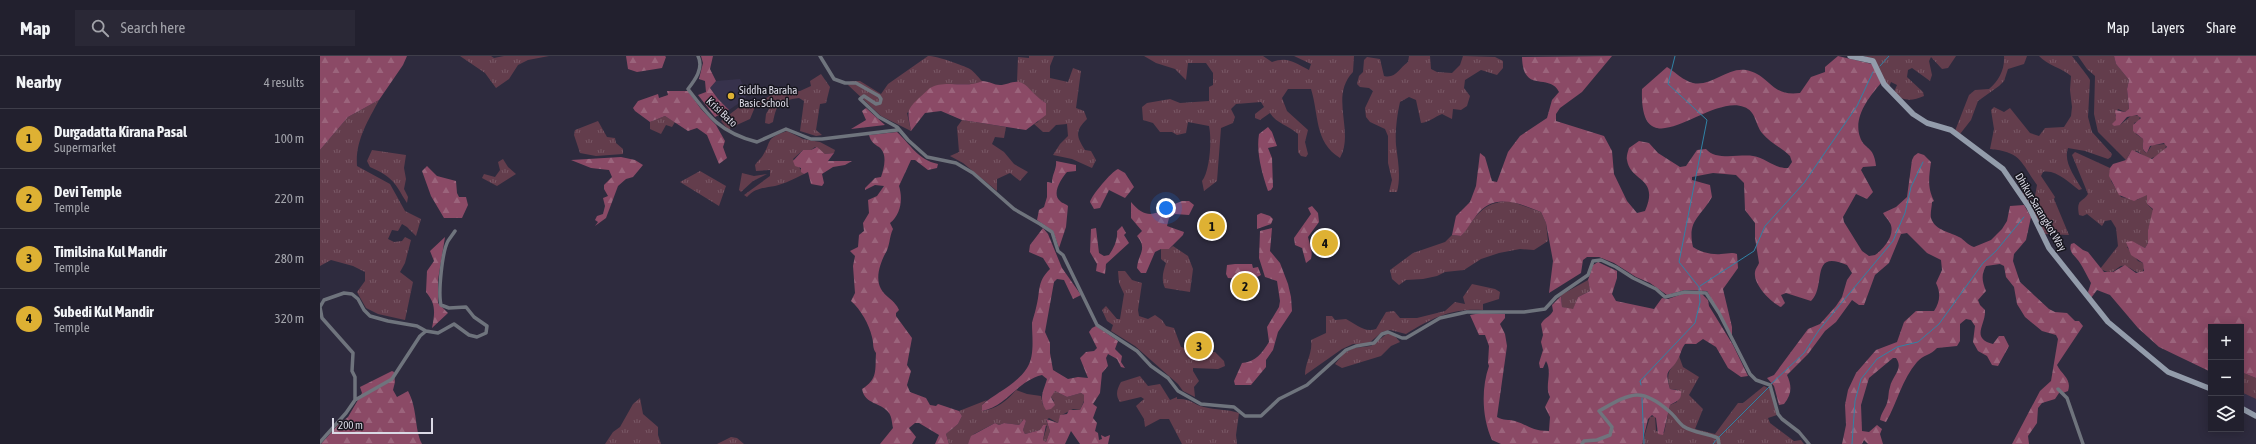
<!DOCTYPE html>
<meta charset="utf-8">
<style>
:root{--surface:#22202e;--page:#2a2836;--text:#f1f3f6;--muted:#a2a3aa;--line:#3f3e4a;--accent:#deb133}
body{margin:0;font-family:"Asap Condensed",sans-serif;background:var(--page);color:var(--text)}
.controls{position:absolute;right:12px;bottom:12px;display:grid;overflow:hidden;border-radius:0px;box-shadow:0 2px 10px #0003}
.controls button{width:36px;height:36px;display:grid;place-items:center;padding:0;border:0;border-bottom:1px solid var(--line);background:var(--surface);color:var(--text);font:20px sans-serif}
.scale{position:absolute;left:12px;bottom:10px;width:101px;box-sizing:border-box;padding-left:4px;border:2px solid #dad9e5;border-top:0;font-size:11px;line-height:14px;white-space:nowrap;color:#dad9e5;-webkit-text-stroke:3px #16151d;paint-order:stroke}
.you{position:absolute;left:846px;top:152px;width:14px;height:14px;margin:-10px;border:3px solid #fff;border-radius:50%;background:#1a73e8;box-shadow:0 0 0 6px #1a73e833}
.badge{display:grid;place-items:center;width:26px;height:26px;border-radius:50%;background:var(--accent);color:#111;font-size:13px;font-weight:700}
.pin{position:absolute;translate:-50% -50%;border:2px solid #fff;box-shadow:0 1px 4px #0006}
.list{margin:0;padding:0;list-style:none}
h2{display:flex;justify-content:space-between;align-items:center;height:52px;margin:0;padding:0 16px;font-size:17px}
h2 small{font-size:13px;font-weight:400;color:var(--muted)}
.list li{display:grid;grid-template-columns:26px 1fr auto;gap:12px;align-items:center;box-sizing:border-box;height:60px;padding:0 16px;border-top:1px solid var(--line)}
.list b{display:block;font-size:15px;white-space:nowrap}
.list p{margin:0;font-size:13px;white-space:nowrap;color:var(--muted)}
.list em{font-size:13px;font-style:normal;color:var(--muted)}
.icon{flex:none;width:22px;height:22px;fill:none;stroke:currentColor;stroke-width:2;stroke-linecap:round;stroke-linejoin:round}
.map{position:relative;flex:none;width:1936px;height:388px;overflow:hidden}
header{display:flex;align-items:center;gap:24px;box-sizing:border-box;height:56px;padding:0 20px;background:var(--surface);border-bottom:1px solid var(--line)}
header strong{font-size:19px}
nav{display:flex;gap:22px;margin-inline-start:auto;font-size:14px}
.search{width:280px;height:36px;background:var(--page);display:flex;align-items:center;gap:10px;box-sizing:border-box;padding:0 14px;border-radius:0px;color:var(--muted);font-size:15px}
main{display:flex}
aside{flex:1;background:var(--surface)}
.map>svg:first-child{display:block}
.built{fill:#37324c}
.grass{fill:url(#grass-tufts)}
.forest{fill:url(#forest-firs)}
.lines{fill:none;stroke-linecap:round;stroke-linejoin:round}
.stream{stroke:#3083a6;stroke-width:1}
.street{stroke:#6f747d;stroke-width:3.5}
.secondary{stroke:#939cab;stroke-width:5.5}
.poi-dot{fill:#deb133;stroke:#16151d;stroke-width:1.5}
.labels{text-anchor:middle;stroke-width:3;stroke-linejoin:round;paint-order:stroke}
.poi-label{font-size:11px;fill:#dad9e5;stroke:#16151d;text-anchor:start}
.street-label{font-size:11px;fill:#dad9e5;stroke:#16151d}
</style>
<header>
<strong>Map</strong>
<div class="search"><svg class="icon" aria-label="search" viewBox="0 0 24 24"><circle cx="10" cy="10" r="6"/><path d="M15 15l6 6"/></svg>Search here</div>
<nav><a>Map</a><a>Layers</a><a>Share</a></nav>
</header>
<main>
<aside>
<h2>Nearby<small>4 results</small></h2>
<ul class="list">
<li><span class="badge">1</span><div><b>Durgadatta Kirana Pasal</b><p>Supermarket</p></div><em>100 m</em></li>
<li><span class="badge">2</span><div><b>Devi Temple</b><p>Temple</p></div><em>220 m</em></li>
<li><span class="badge">3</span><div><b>Timilsina Kul Mandir</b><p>Temple</p></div><em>280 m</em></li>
<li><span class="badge">4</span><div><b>Subedi Kul Mandir</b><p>Temple</p></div><em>320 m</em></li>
</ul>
</aside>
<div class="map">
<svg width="1936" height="388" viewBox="0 0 1936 388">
<defs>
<pattern id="grass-tufts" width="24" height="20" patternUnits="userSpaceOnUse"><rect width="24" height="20" fill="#633d4c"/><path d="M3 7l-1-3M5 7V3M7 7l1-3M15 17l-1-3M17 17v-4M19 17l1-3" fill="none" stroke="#795866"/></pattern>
<pattern id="forest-firs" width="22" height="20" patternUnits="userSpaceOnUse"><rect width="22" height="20" fill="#8b4a66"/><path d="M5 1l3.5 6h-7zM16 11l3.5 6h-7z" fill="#9b647c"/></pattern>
</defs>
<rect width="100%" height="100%" fill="#2e2b3e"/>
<path class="built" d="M 420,23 L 427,37 L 425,43 L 409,54 L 398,43 L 390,32 L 396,25 Z
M 1921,336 L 1936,343 L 1936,357 L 1921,349 Z"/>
<path class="grass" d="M 140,0 L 171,0 L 174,2 L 184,0 L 229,0 L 208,4 L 198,9 L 189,23 L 176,32 L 165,17 Z
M 608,0 C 617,0 639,8 648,12 C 653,14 658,21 662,25 L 657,28 L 634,28 L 587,57 L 591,75 L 561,60 L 528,29 L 531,25 L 540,25 L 561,38 L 568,28 Z
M 709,0 L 734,0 L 730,10 L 730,22 L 748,26 L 753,12 L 761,15 L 756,52 L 764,55 L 767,63 C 755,75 756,80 765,94 L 771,95 L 776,104 L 772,112 L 752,103 L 733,99 L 740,88 L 748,80 L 747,68 L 736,69 L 729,76 L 723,76 L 714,68 L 718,66 L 726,47 C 715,42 708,28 697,26 L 698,1 L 709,2 Z
M 824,0 L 943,0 L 952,6 C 968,0 975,7 989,14 L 991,8 L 974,0 L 1034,0 L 1033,16 C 1009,41 1035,75 1020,102 C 994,86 999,58 991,33 L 968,33 L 962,42 L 967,55 L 988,74 L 985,86 L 988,98 L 986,101 L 981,100 L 978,96 L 978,78 C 968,69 957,68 950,57 L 940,64 L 935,62 L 935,58 L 944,51 L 941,46 L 916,48 L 911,53 L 915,61 L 913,67 L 901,72 L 897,125 L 884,135 L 882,125 C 890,115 892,83 889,70 L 868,66 L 866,77 L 857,79 L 852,76 L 840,76 L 833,67 L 823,64 L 822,51 L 827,47 L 850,43 L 860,47 L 889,45 L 889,31 L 893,29 L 893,17 L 886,7 L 868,7 L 866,24 L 855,13 L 836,7 Z
M 1089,0 L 1110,0 L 1111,13 L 1117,16 L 1132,17 L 1140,9 L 1143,0 L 1175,1 L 1183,5 L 1183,12 L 1177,19 L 1161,14 L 1145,24 L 1144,32 L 1150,40 L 1147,50 L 1141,54 L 1133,53 L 1132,63 L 1122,58 C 1114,61 1110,66 1101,67 L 1096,44 L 1089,41 L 1080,46 C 1077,59 1075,76 1076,89 C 1078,106 1081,120 1077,136 L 1069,136 L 1072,124 L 1068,107 L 1068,80 L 1065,73 L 1050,66 L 1046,61 L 1045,52 L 1053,35 L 1049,32 L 1040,31 L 1037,28 L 1039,20 L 1043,16 L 1044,4 L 1047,1 L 1060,3 L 1064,20 C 1076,23 1079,12 1088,6 Z
M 1544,0 L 1636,0 L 1628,12 L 1622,13 L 1611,1 L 1609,5 L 1612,19 L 1610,25 L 1592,12 L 1588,14 L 1587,21 L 1603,36 L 1604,40 C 1592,45 1583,46 1574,36 L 1577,29 L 1571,26 L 1569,31 L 1565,28 L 1554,4 Z
M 1684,0 L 1707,0 L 1704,8 L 1688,13 L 1684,25 L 1679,30 L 1658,45 L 1651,64 L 1640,78 L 1635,75 L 1649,39 L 1655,34 L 1669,33 C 1679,25 1685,13 1684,0 Z
M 1719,0 L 1752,0 C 1755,4 1769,21 1770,24 L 1768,61 L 1772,76 L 1792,98 L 1791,101 L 1788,103 L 1765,95 L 1748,92 C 1743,106 1755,121 1762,133 L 1759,134 C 1749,127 1736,113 1723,116 L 1721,120 L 1735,141 L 1734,143 L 1749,179 L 1725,178 L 1700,136 L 1715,140 L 1717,129 C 1700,105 1701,96 1670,93 L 1674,73 L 1671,54 L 1674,51 L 1684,56 L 1690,52 L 1710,77 L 1719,80 L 1725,72 L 1744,71 L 1751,60 L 1752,51 L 1750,34 L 1751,20 C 1742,12 1727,9 1719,0 Z
M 1758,0 L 1794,0 L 1796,8 L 1809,24 L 1807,33 L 1809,54 L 1805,56 L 1798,53 L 1795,59 L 1800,69 L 1812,59 L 1820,60 L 1819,65 L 1814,67 L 1816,78 L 1823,83 C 1824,89 1820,94 1827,97 L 1832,89 L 1846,88 C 1846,92 1845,93 1842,96 C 1830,104 1831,105 1817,95 L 1810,97 L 1806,104 L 1778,76 L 1774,58 L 1775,20 L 1767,13 Z
M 501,18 L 510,31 L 506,47 L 500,48 L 496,74 L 502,79 L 496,80 L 480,75 L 484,45 L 479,42 C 459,45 457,47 453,66 L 449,68 L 445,67 L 446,58 L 449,53 L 447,49 L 435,51 L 430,63 L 410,72 L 410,76 L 401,65 L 427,45 L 431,48 L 437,48 L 456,36 L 480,35 L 491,30 L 490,25 Z
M 59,44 C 48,65 35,85 37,110 L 70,128 L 85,155 L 101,163 L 96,180 L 87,171 L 82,168 L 78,175 L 72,174 L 68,183 L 74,186 L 82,185 L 85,181 L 91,184 L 85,207 L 80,216 L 93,226 L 85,264 L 58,258 L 46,252 L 37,236 L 45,225 L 45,216 L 33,210 L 11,204 L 0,210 L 0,94 L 28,61 Z
M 345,60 L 355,66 L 352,71 L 346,69 L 341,78 L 330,73 L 330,66 Z
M 642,64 L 686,71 L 684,82 L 675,81 L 672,88 L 684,96 L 694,108 L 708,116 L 700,125 L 690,117 L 677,123 L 677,135 L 643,107 L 630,100 L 639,96 L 637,71 Z
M 278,65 L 287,81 L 295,82 L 296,87 L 303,93 L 303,98 L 276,100 L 260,97 L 254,79 L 255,74 Z
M 467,75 L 483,83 L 500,86 L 515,94 L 514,97 L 505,98 L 495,91 L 491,94 L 483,94 L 473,103 L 484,118 C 476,122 464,128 455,130 C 444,132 435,132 427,141 L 424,139 L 450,120 L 450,114 L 436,115 L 435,109 C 437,106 439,104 441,102 C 453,86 443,83 467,75 Z
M 52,94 L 86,99 L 84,112 L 86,123 L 84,133 L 88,141 L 87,147 C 74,126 74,122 50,111 L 47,105 Z
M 1755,96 L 1790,112 L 1791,125 L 1801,141 L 1817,144 L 1825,139 L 1827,139 L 1827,148 L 1834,155 L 1828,174 L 1828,187 L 1825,192 L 1815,187 L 1807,191 L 1818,205 L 1823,207 L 1824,212 L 1822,217 C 1814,217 1808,208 1801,210 C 1797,212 1795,215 1790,217 L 1780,213 L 1798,190 L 1796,172 L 1791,164 L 1785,165 L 1782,170 L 1767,158 L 1763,160 L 1759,159 C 1756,143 1762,147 1768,138 L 1752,99 Z
M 183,103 L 188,111 L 196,118 L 177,130 L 162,122 L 164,118 L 175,121 L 180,114 L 178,106 Z
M 380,115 L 406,130 L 399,150 L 360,126 Z
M 422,117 L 434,120 L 447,118 L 433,125 L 421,136 L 419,134 Z
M 1190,145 L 1221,156 L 1226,167 L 1228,185 L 1214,194 L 1200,193 L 1179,197 L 1161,203 L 1144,214 L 1125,216 L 1117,220 L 1103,223 L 1086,224 L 1079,229 L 1072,223 L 1070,214 L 1093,197 L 1125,186 L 1132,179 L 1141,180 C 1157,160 1161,146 1190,145 Z
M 853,190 L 868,200 L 873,213 L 870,236 L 845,232 C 841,223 843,216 846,207 L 841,203 L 841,193 L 849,193 Z
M 798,215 L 805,215 L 812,224 L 822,227 L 818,254 L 819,260 L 828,263 L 835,259 L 842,264 L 846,270 L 854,272 L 861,291 L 881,296 L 895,296 L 904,305 L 905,310 L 898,313 L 873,312 L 873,315 L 879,325 L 874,331 L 875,341 L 863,335 L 858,328 L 815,290 L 791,275 L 793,269 L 787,265 L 782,254 L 786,250 L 797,263 L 800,263 L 804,238 L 799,227 Z
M 1268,224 L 1270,235 L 1258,241 L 1253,254 L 1242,251 L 1241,239 Z
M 1152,228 L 1175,233 L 1180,236 L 1179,243 L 1163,248 L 1163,254 C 1131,252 1112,262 1086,278 L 1070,274 L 1062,276 L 1048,288 L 1033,288 L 1022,293 L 985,319 C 985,306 993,297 991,284 L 1006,277 L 1006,260 L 1012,260 L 1015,264 L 1026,263 C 1036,268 1044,277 1056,273 L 1066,256 L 1074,255 L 1080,262 L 1097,262 L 1125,255 L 1135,246 L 1145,248 L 1143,241 Z
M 1068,277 L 1074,279 L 1080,286 L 1071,290 L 1061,300 L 1022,312 L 1015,308 L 1024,297 L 1034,292 L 1051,290 Z
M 1359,300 L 1363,311 L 1379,321 L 1369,339 L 1383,353 L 1375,373 L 1395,378 L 1418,347 L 1423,347 L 1444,330 L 1450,333 L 1457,359 L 1448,362 L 1450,367 L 1474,385 L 1481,384 L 1484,388 L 1322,388 L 1330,361 L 1335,360 L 1336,375 L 1344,377 L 1350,349 L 1357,346 L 1358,334 L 1350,333 C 1345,313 1351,316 1359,300 Z
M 1921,316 L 1936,322 L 1936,343 L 1921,336 Z
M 820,320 L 828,330 L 840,328 L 850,344 L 857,341 L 857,343 C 871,342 872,348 884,351 C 896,354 907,353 919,357 L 916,379 L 917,388 L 862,388 L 849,363 L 840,363 L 825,371 L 824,363 L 816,350 L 824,343 L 821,341 L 800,346 C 795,339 797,333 801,326 Z
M 696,334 L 707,338 L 721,340 L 723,349 L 734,345 L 731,341 L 732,337 L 735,335 L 747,341 L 761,337 L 764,339 L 764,345 L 760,354 L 753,353 L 740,360 L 738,367 L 729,362 L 726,364 L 730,375 L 726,386 L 723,384 L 727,370 L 723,369 L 720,374 L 705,378 L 703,374 L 706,365 L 703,364 L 699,369 L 684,367 L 679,369 L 675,367 L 654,378 L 648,388 L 629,388 L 626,378 L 638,368 L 642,360 L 639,355 L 667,344 L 662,349 L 662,355 C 676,353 687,345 696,334 Z
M 320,342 L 323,358 L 338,371 L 338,379 L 341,388 L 285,388 L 293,376 L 300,371 L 313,348 Z
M 411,381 L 417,382 L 424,388 L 397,388 Z"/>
<path class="forest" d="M 0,0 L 87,0 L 83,9 L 59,44 L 28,61 L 0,94 Z
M 306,0 L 345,0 L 346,1 L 342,12 L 317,16 L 308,13 Z
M 381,0 L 393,0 L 390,13 L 396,25 L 390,32 L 398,43 L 409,54 L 395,61 L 378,39 L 386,36 L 385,25 L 379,23 L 383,7 Z
M 1292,0 L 1262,36 L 1240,52 L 1236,58 L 1236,65 L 1284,80 L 1292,95 L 1294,118 L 1307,145 L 1317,157 L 1325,155 C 1340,121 1310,126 1307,104 C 1306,101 1308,95 1309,92 L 1319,85 L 1329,87 L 1338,97 L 1360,111 L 1366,110 L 1377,94 L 1386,93 C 1396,105 1419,98 1433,100 C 1446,102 1455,113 1468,112 L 1472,106 L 1470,100 C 1462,92 1449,86 1442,77 C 1435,68 1436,55 1424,51 C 1388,37 1319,118 1322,33 L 1347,11 C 1355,16 1364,25 1373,27 C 1391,31 1407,11 1426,14 C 1451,19 1450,41 1480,37 L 1491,21 L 1505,16 L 1505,11 L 1518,0 L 1552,8 L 1561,27 C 1549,41 1533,61 1540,81 C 1544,94 1554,89 1556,110 L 1543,111 L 1541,114 L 1553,136 L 1547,143 L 1536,138 L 1523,161 L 1524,166 L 1542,195 L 1549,200 L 1555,199 C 1564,193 1576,178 1570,167 C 1568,163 1565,161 1563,157 L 1576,151 L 1587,141 L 1592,104 L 1594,100 L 1598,97 L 1604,99 L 1611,106 C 1609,121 1607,131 1614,145 L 1612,146 C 1612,151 1610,157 1611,162 C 1615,175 1631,176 1641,182 C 1646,186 1648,189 1654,191 L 1671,184 L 1682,173 L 1687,165 L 1690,150 L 1704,149 L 1711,161 L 1706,184 L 1694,198 L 1693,205 L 1700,226 L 1729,253 L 1735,256 L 1747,257 L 1755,265 L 1759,265 L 1763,270 L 1737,309 C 1742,319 1752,323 1748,335 L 1743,337 L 1741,334 L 1735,343 L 1722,347 L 1718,352 L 1717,367 L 1708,380 L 1709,388 L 1692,388 L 1720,335 L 1731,325 L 1738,283 L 1736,279 L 1722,275 L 1705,261 L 1697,248 L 1694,231 L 1686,221 L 1684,210 L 1680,208 L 1666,210 C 1661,219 1662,225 1666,235 L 1658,244 L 1660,249 L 1665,254 C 1666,269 1650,282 1673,288 L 1679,280 L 1684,280 L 1689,290 L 1678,310 L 1672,309 L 1667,300 L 1658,295 L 1653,286 L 1655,270 L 1651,264 L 1646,263 L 1640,268 L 1640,285 L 1637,290 L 1617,292 C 1611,299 1603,299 1597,306 C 1582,323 1577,347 1566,366 L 1560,364 C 1561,357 1565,353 1567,347 C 1569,341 1568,336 1570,331 C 1572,320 1584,313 1576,302 L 1573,302 L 1549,322 L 1541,349 L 1542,375 L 1549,376 L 1557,369 L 1562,373 L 1560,378 L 1563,388 L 1548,388 L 1544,384 L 1542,388 L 1522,388 L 1526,369 L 1525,349 L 1528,334 L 1536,317 L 1556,294 L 1577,286 L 1584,266 L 1596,255 L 1614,255 C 1620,246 1621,237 1616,227 L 1622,214 L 1621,204 L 1607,197 L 1587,177 L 1581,178 L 1569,207 L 1555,219 L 1544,249 L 1539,249 L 1532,244 L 1516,266 L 1505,275 L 1488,298 L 1467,319 C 1472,330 1472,338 1464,348 L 1459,349 L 1454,330 L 1447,322 L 1454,319 L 1488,273 L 1500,268 L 1516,250 L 1522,241 L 1527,224 L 1532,217 L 1527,209 C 1489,193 1507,230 1491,245 L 1466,237 L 1461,239 L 1465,247 L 1461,251 C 1452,247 1433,229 1435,216 C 1435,213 1438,210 1439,207 L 1435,182 L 1435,167 L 1425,154 L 1424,127 L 1416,119 L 1393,117 L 1372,121 L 1372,124 L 1390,129 L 1392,141 C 1380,162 1367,164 1373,191 C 1380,196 1392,199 1401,198 C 1407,198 1412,196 1417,198 L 1418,212 L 1403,233 L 1412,271 L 1412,280 L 1387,235 L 1365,234 L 1347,239 L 1330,227 L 1316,221 L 1294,207 L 1279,201 L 1267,201 L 1263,204 L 1261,217 L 1229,237 L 1233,205 L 1226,167 L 1221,156 C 1199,147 1173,136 1156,160 C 1151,166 1147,174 1141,180 L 1132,179 L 1136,160 L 1150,146 L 1156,130 L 1160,97 L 1165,101 L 1172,125 L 1177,126 L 1188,96 L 1200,80 L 1227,62 L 1232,44 L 1239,36 C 1229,16 1203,39 1202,1 Z
M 1794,0 L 1936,0 L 1936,322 L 1921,316 L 1921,271 L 1891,271 L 1891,316 L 1839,291 L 1818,272 L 1790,239 L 1777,234 L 1771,242 L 1768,236 L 1771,227 C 1767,220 1764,213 1760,207 C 1756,200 1748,197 1751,188 L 1754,187 L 1763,194 L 1768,196 L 1784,216 L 1793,216 L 1805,209 L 1816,217 L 1824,215 L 1823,207 L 1811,199 L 1806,186 L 1812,185 L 1825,192 L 1828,187 L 1828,174 L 1833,153 L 1827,148 L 1827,139 L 1814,145 L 1799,139 L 1789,120 L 1790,112 L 1793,108 L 1806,104 L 1812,94 L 1832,103 L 1847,91 L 1844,87 L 1830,90 L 1827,97 C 1820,93 1824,89 1823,83 L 1813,75 L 1813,69 L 1821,62 L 1817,59 L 1807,61 L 1800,69 L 1794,70 L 1792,68 L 1796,64 L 1795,54 L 1805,56 L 1809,53 L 1807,33 L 1809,24 L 1796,8 Z
M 662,25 C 669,25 674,29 680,29 C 687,29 695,23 702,27 C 708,29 716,42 726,47 L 726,59 L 706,74 L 642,64 L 621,55 L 605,57 L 591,75 C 588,57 585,55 599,42 C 603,39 606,35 610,32 C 625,23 647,33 662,25 Z
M 347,35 L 368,35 L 381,53 L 396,69 L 405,85 L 403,91 L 407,102 L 399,108 L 387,79 L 377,72 L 368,75 L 345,60 L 330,66 L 315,55 L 313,52 L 318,45 L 338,38 L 339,42 L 348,39 Z
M 546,52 L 565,69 L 531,73 L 546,64 L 542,55 Z
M 948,71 L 952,76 L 957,90 L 948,92 L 952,102 L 953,131 L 951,134 L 948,135 C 942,117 936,97 939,78 Z
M 577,76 C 590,88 598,104 618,108 L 617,112 L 608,114 L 595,104 L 591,104 L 579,130 C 583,143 581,158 570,167 L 573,173 C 569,181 570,191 565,198 C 560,208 555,222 561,233 C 565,241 575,244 579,254 L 576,257 L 576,260 L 592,282 L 587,309 L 591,315 L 587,329 L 590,336 L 606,342 L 610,349 L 616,350 L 618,348 L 639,355 L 642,360 L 638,368 L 626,378 L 629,388 L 615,388 L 619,379 L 599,367 L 595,367 L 589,372 L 596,381 L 592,388 L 560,388 L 573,372 C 572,368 572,361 569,357 C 561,346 545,349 542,333 C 558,323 555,314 556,297 C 552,291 554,288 552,281 C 549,268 541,254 531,245 L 535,237 L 533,210 L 535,200 L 530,195 L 538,191 L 539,179 L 544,175 L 543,167 L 549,157 L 548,144 L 557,140 L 564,130 L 555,129 L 545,134 L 545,132 L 555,122 L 561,121 C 564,112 568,98 559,91 C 554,88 551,86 549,79 Z
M 497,91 L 505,98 L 514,97 L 508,105 L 532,105 L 525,109 L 513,111 L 502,118 L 504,127 L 502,130 L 491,128 L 488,116 L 484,118 L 481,116 L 481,112 L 475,110 L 473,105 L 483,94 L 491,94 Z
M 301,101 L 315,104 L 323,109 L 313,121 L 306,123 L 298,130 L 286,162 L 275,170 L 278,166 L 275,164 L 277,160 L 283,158 L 285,150 L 283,142 L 288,140 L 284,133 L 284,129 L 292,121 L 289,114 L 271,112 L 251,104 Z
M 736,105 L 756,109 L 756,115 L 747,116 C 742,122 731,137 740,145 C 743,148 745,147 748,150 L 746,171 L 739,192 L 733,175 L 717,164 L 719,154 L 724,151 L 727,141 L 727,126 L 732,127 C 732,118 737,113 736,105 Z
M 107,110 L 117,120 L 136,125 L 137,137 L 139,141 L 146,141 L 148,149 L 142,162 L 124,162 L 111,140 L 102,115 Z
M 798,113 L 805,117 L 814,131 L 805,142 L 789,134 L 780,152 L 774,153 L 770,146 C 772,139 791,116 798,113 Z
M 862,145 L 869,145 L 874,149 L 869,159 L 855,158 L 849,162 L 847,170 L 864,176 L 863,179 L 849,193 L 841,193 L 835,196 L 826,217 L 821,217 L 817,212 C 818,198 828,193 817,180 L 822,175 L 811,162 L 811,146 C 830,169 840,153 862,145 Z
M 992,150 L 998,157 L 999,166 L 988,181 C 990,190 993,194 991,203 L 986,207 L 982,192 L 975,189 L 974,182 L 991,158 L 988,152 Z
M 941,157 L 950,160 L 953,163 L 951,168 L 937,173 L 937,159 Z
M 802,170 L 806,177 L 804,179 L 809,187 L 786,208 L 785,218 L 776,215 L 777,208 L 770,196 L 771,173 L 776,172 L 779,197 L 784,200 L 789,199 C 794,192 798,183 797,175 Z
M 723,172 L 728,178 L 742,212 L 761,239 L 753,243 L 744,224 L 737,223 L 734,226 L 725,276 L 730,287 L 730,297 L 733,314 L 748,323 L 758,321 L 768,322 L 760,302 L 766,296 L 774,295 L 777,292 L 769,276 L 772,272 L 776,270 L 798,285 L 795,293 L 802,300 L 801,306 L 805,312 L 801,311 L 797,303 L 788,298 L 786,302 L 788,310 L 782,317 L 780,337 L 773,348 L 777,351 L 773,362 L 777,367 L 775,375 L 778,377 L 779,384 L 782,383 L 781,379 L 785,381 L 790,379 L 788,388 L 760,388 L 751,375 L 745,388 L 648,388 L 651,380 L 675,367 L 679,369 L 684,367 L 699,369 L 704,363 L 706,365 L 703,374 L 705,378 L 720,374 L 723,369 L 726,369 L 723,384 L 726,386 L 730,375 L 726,363 L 738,367 L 740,359 L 747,358 L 749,354 L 760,354 L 764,346 L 764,339 L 761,337 L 747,341 L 735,335 L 731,341 L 735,349 L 731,353 L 726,354 C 718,342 724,334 727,323 L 722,319 C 697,325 687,350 662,355 L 662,349 C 676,337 696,329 707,312 C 715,300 712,281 712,267 C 713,262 715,257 716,252 C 721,235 716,227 730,213 L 723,202 L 709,196 L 710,189 Z
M 952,172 L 950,195 L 960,207 L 968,228 L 971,241 L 972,255 L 958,276 L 953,294 L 946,304 L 946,311 L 931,329 L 915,329 L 914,325 L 922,307 C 936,306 942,297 949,286 L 947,271 L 959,251 L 960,245 L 957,225 L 945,221 L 939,202 L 940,175 Z
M 125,181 L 118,224 L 118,247 L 128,257 L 112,272 C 115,256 116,248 106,236 L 107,215 L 114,205 L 110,195 Z
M 1278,206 L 1297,215 L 1297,222 L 1292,238 L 1296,245 L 1334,253 L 1342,242 L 1348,243 L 1365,237 L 1382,238 L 1388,244 L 1389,250 L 1413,289 L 1428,320 L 1421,321 L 1408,312 L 1396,291 L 1383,283 L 1376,288 L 1365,288 C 1361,293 1361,298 1358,303 C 1349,319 1344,311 1350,333 L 1361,335 C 1362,345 1356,345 1350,349 L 1343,379 L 1338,378 L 1336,362 L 1332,359 L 1328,363 L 1322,388 L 1181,388 L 1172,384 C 1162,362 1161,333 1169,310 L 1168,307 L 1169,290 L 1165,279 L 1159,279 L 1150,259 L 1161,257 L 1185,258 L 1185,262 L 1180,268 L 1185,278 L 1187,290 L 1177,361 C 1184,365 1188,363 1195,365 C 1210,370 1211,375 1229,375 L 1230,361 L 1225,351 L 1230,341 C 1224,330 1233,317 1226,305 L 1223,312 L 1220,312 L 1219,307 L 1223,294 L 1221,286 L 1223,279 L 1221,268 C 1224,262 1230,261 1233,255 L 1232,249 L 1241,240 L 1242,251 L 1253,253 L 1258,241 L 1270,235 L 1268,224 L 1273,209 Z
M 915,208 L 932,208 L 933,212 L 938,211 L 941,219 L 931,224 L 908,222 L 906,218 L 907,209 Z
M 72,315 L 74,316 L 75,326 L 73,334 L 77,341 L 88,335 C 98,354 94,372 102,388 L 1,388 L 17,370 L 28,361 L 42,337 L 40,331 Z"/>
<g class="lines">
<path class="stream" d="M 1560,10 L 1569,0
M 1380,230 L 1434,195 L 1445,170 L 1484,127 L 1537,50 L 1553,16
M 1451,328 L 1484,297 L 1499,274 L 1573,185 L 1585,157 L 1591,131 L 1603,106
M 1321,329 L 1320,325 L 1375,267 L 1380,246 L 1379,231 L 1359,206 L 1387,64 L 1348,28 L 1355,0
M 1322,342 L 1324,388
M 1399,381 L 1449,331
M 1393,388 L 1397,383
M 1532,388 L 1535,345 L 1541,323 L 1557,303 L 1577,291 L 1598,286 L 1619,268 L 1663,207 L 1676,195 L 1704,161"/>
<path class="street" d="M 378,0 C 384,12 375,24 368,33 C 389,61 401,77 437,86 L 466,73 L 491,83 L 502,83 L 577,74 L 577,71
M 500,0 L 514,23 L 525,27 L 536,27 L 559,40 L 561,43 L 560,47 L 556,48 L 544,40 L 540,43 L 559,61 L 577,71 L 588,84 L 607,101 L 636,107 L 653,117 L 694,153 L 720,168 L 732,176 L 738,195 L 743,199 L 777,269 L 817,295 L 831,310 L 848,322 L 858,335 L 881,348 L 914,351 L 925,360 L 941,360 L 959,343 L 987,329 L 1026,294 L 1036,290 L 1054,287 L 1062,278 L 1068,276 L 1082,282 L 1086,282 L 1120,262 L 1147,256 L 1204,256 L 1225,253 L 1236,241 L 1268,219 L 1273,205 L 1281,204 L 1296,211 L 1313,222 L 1336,233 L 1345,241 L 1365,236 L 1386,237 L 1399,257 L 1430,318 L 1436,324 L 1450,329 L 1458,358 L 1462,363 L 1479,376 L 1489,388
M 1738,333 L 1747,342 L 1763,388
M 35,344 L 35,321 L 32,315 L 33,297 L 2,262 L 0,251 L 4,244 L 24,237 L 32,238 L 38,243 L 44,254 L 50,260 L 68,265 L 97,270 L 106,275 L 118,277 L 134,268 L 149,279 L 157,281 L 166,277 L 167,270 L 154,261 L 146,251 L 129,252 L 121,249 C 118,237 122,196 128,185 C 130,182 133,178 135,175
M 0,386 L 26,357 L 35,344 L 72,323 L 100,280 L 106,275
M 1262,388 L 1264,385 L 1277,384 L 1290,379 L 1292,371 L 1279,355 C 1311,337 1321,330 1350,356 C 1355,360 1358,366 1363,370 C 1373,377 1387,377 1398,382 L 1399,388"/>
<path class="secondary" d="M 1530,0 L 1553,5 L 1564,28 L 1593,58 L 1607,67 L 1631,74 L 1683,113 L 1709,151 L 1729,192 L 1788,266 L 1848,316 L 1891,333
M 1921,352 L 1936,360"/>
</g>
<circle class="poi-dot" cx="411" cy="40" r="4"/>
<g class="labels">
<g class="poi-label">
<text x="419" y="38">Siddha Baraha<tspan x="419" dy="13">Basic School</tspan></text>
</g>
<g class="street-label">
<text transform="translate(402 56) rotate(43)" y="4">Krisi Bato</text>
<text transform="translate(1721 156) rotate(59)" y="4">Dhikur Sarangkot Way</text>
</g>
</g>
</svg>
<div class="controls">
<button>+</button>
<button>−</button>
<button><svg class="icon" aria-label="layers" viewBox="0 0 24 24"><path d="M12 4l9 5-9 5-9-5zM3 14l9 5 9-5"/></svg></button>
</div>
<div class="scale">200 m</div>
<div class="you"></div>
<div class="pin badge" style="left:892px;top:170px">1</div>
<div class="pin badge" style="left:925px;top:230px">2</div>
<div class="pin badge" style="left:879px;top:290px">3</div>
<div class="pin badge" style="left:1005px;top:187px">4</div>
</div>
</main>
